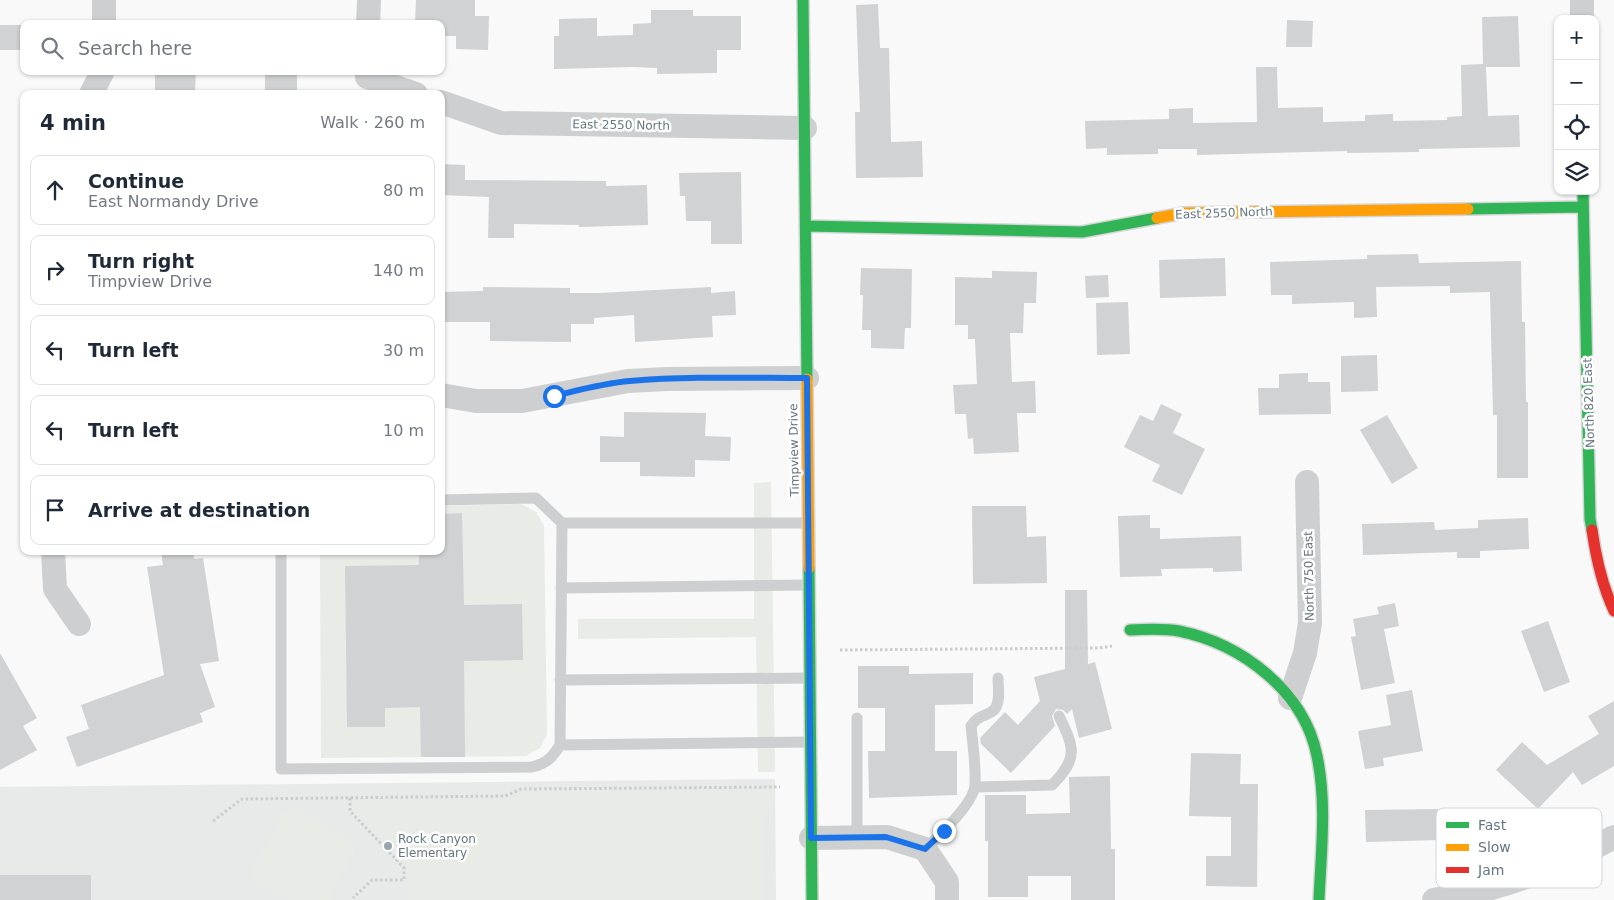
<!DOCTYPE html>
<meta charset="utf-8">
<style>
:root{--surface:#fff;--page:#f6f6f7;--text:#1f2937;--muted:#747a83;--line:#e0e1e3}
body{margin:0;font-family:"DejaVu Sans",sans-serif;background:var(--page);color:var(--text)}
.controls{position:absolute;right:15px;top:15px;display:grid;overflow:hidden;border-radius:10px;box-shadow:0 1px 4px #0004}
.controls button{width:45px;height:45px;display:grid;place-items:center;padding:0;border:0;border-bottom:1px solid var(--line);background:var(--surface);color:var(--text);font:25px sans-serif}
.stop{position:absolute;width:15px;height:15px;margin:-11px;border:4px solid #1a73e8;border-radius:50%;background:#fff}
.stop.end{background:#1a73e8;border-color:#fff;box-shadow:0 1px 5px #0008}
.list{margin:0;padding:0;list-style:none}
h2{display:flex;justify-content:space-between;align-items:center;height:65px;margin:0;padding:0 20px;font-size:21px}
h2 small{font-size:16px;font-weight:400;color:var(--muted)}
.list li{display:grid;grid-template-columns:32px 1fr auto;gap:15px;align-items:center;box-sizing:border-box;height:70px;margin:0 10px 10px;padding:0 10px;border:1px solid var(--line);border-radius:10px}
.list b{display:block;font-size:19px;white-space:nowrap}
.list p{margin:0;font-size:16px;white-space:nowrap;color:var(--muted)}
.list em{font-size:16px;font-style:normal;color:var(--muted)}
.icon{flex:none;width:28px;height:28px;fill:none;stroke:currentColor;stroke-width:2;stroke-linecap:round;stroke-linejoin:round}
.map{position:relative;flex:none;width:1614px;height:900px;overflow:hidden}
.search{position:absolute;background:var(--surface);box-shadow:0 1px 4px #0004;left:20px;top:20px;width:425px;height:55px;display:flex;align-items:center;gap:12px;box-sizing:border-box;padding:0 18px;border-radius:10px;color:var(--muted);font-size:19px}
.panel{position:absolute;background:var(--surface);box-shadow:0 1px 4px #0004;left:20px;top:90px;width:425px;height:465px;border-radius:10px}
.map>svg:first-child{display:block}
.built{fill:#e8e9e9}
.green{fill:#e8ebe6}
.building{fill:#d0d2d3}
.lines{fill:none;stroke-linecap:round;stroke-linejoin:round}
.fast-casing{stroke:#d5d6d7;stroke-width:14}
.slow-casing{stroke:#d5d6d7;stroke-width:14}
.jam-casing{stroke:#d5d6d7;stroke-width:14}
.path{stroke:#cbcccd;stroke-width:3;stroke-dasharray:2.5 2.5;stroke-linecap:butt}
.lane{stroke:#cecfd0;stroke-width:11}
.street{stroke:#cecfd0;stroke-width:24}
.fast{stroke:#30b455;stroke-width:11}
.slow{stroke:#ff9f0a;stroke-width:11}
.jam{stroke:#e5322d;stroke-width:11}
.route{stroke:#1a73e8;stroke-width:6}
.poi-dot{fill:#99a4ac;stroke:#fff;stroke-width:2}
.labels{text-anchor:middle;stroke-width:5;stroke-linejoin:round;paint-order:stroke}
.street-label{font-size:12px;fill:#657683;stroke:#fff}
.poi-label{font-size:12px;fill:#657683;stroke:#fff;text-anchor:start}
.key{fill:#fff;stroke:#d1d6da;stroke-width:1}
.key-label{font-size:14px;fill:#657683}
</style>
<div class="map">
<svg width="1614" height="900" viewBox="0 0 1614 900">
<rect width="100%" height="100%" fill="#f9f9f9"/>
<path class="built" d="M 775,779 L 776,900 L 0,900 L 0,787 Z"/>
<path class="green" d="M 771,482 L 775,772 L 758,772 L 756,637 L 578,639 L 578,619 L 754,619 L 754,483 Z
M 521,504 L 536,512 L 544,526 L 547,734 L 540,748 L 526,756 L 321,758 L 320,551 L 441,551 L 441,506 Z
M 775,791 L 763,833 L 763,900 L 408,900 L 408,864 L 405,864 L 354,809 L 354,802 L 507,800 L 523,793 Z
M 296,809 L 351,841 L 355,851 L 329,900 L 288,900 L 254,881 L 251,870 L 283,813 Z"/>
<path class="building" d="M 416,0 L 475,0 L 475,16 L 489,16 L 488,50 L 456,49 L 456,36 L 441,36 L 441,24 L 415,24 Z
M 878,4 L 880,48 L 889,48 L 891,142 L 922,141 L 923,177 L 856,178 L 855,112 L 860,112 L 856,5 Z
M 651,10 L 693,10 L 693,16 L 741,16 L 741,50 L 717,50 L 717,73 L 657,74 L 657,68 L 633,67 L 554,69 L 554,36 L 559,36 L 559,19 L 597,18 L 597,36 L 633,35 L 633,24 L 651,23 Z
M 1518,16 L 1520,67 L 1486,67 L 1488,116 L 1519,115 L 1520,147 L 1419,149 L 1419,152 L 1347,153 L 1347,151 L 1197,155 L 1197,149 L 1158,149 L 1158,154 L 1107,155 L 1107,148 L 1086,149 L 1085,121 L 1169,119 L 1169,109 L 1193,108 L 1193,123 L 1257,122 L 1256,67 L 1277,67 L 1278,108 L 1323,107 L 1323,122 L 1365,121 L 1365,115 L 1393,114 L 1393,121 L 1447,120 L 1447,117 L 1462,116 L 1461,65 L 1483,64 L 1482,17 Z
M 1287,20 L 1313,21 L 1312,47 L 1286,47 Z
M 0,25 L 24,25 L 24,50 L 0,50 Z
M 155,71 L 196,71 L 195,92 L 155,91 Z
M 265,71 L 297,71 L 297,92 L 265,92 Z
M 441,164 L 465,165 L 465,180 L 606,181 L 606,186 L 647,185 L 648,225 L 579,227 L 579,225 L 514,224 L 514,238 L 488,238 L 489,197 L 441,195 Z
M 741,172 L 742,244 L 711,244 L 711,221 L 686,221 L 685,196 L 680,196 L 679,173 Z
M 1418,254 L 1419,263 L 1521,261 L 1522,322 L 1525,322 L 1526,402 L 1528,402 L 1528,478 L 1497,478 L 1497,415 L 1493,415 L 1490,292 L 1450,293 L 1450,286 L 1376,287 L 1377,317 L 1354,318 L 1354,302 L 1292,304 L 1292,295 L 1271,295 L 1270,262 L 1367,259 L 1367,255 Z
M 1225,258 L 1226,296 L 1160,298 L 1159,260 Z
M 861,268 L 912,269 L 911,328 L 905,328 L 904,349 L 871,348 L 871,330 L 862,330 L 863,295 L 860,295 Z
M 992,271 L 1037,272 L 1036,303 L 1024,303 L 1023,333 L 1010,333 L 1012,382 L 1035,381 L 1036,413 L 1017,413 L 1019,452 L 974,454 L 973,438 L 968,439 L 966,414 L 955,414 L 953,385 L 977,384 L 975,339 L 968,339 L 968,325 L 955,325 L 955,277 L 992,278 Z
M 1108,275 L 1109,297 L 1086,298 L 1085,276 Z
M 483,287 L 570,288 L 570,293 L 599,293 L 711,287 L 711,293 L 735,291 L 736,315 L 712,316 L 713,337 L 635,342 L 634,315 L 594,318 L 594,324 L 571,324 L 571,342 L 490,341 L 490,322 L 441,322 L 441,292 L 483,291 Z
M 1128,302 L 1130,354 L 1097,355 L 1096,303 Z
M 1377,355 L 1378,391 L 1341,392 L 1341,356 Z
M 1308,373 L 1308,382 L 1330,382 L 1331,414 L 1259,415 L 1258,388 L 1279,388 L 1279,374 Z
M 1161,404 L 1182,414 L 1173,433 L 1205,449 L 1182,495 L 1152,481 L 1160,465 L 1124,447 L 1140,415 L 1153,421 Z
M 624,412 L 706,413 L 705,436 L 731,437 L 730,461 L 695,460 L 695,477 L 640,476 L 640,462 L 600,462 L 600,436 L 624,437 Z
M 1387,415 L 1418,468 L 1392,484 L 1360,430 Z
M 972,506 L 1026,506 L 1027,537 L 1046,536 L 1047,583 L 973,584 Z
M 462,513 L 464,605 L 522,604 L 523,660 L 464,661 L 465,757 L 421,757 L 420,707 L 385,708 L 385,727 L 347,727 L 345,566 L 419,565 L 419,551 L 441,551 L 441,514 Z
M 1150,515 L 1150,528 L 1160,528 L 1160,539 L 1241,536 L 1242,571 L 1213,572 L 1213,568 L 1161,569 L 1162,576 L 1120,577 L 1118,516 Z
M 1528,518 L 1529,549 L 1480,551 L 1480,558 L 1457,558 L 1457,552 L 1363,555 L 1362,524 L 1434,522 L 1435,530 L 1478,528 L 1478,520 Z
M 161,551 L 193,551 L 194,559 L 203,558 L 219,661 L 200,664 L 215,707 L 200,713 L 203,722 L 77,767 L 66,737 L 89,729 L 81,705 L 164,675 L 147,567 L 163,565 Z
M 1065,590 L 1087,590 L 1088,664 L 1095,662 L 1112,729 L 1079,738 L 1072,709 L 1067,714 L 1063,710 L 1056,709 L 1052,716 L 1055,726 L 1011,773 L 981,744 L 980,738 L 1005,712 L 1018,725 L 1040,701 L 1034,677 L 1065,669 Z
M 1395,603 L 1399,626 L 1384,629 L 1395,683 L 1361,690 L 1351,637 L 1356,636 L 1353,619 L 1379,614 L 1377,607 Z
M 1548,621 L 1570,682 L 1544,692 L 1521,631 Z
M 0,653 L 37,718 L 23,726 L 37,750 L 0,770 Z
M 858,666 L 909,666 L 909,674 L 973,673 L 973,704 L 935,705 L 935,751 L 957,751 L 957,795 L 869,798 L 868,751 L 885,751 L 885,708 L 858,708 Z
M 1412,690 L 1423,751 L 1383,758 L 1384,766 L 1365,769 L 1358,731 L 1391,725 L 1386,695 Z
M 1614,701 L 1614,766 L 1582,785 L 1573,772 L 1538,809 L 1496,770 L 1522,742 L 1547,765 L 1599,734 L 1588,716 Z
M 1191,753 L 1241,754 L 1240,784 L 1258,784 L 1257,887 L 1206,886 L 1206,856 L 1231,856 L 1231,817 L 1189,816 Z
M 1110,776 L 1111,849 L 1115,849 L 1115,900 L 1071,900 L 1071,876 L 1028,876 L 1028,897 L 988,897 L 988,841 L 985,841 L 985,795 L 1026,795 L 1026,814 L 1070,813 L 1069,777 Z
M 1438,809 L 1439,840 L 1366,842 L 1365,810 Z
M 0,875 L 91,875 L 91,900 L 0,900 Z"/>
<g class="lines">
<defs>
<path id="fast" d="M 803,0 L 807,379
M 1583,191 L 1590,519 L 1592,530
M 1468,209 L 1583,207
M 806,226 L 1082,232 L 1157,218
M 809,568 L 812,900
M 1130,630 C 1146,629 1163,628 1179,631 C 1242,644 1304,691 1317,756 C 1327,803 1321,853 1319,900"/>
<path id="slow" d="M 1157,218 L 1184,213 L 1468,209
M 807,379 L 809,568"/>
<path id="jam" d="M 1592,530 C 1596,558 1602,585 1614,611"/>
</defs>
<use href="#fast" class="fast-casing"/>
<use href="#slow" class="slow-casing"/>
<use href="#jam" class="jam-casing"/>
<path class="path" d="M 840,650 L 1099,648 L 1112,646
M 350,798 L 350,811 L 404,868 L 404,880 L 372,880 L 353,898
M 213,821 L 242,799 L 505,796 L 521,789 L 780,787"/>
<path class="lane" d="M 441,500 L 536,498 L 562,523
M 809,523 L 562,523 L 560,745 L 811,742
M 281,551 L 281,769 L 532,767 C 547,763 552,758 560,745
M 561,588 L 809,585
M 560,680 L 810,678
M 857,718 L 857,837
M 975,787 L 1052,785 C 1079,758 1074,747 1059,716
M 925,849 C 938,837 974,803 975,785 C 976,766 973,745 971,726 C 979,714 986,717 994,710 C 1001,703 998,687 998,678"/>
<path class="street" d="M 1582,0 L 1582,19
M 104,24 L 104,0
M 368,24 L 369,0
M 367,71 L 367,77 L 416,94
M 91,94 L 103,71
M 441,102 L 501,123 L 805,128
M 441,395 L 476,401 L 522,401 L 628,381 L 667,379 L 807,378
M 53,551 L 55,589 L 79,624
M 1290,698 L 1305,653 L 1310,623 L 1307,482
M 811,838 L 887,837 L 925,849 L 947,882 L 947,900
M 1434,900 C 1498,891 1558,868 1614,837"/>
<use href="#fast" class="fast"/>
<use href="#slow" class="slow"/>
<use href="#jam" class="jam"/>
</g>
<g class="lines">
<path class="route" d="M 554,396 C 579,390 604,383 630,381 C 688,376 748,378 807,378 L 811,838 L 886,837 L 925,849 L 944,831"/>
</g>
<circle class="poi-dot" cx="388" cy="846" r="5"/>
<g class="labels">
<g class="street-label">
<text transform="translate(621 125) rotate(1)" y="4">East 2550 North</text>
<text transform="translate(1224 213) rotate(-2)" y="4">East 2550 North</text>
<text transform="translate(1589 403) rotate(-92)" y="4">North 820 East</text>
<text transform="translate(794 450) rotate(-91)" y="4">Timpview Drive</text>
<text transform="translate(1309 576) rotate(-91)" y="4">North 750 East</text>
</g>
<g class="poi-label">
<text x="398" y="843">Rock Canyon<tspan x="398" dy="14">Elementary</tspan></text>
</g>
</g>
<rect x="1436" y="808" width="166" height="80" rx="8" class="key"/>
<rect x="1446" y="822" width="23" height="6" fill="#30b455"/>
<rect x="1446" y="844" width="23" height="7" fill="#ff9f0a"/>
<rect x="1446" y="867" width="23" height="6" fill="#e5322d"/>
<g class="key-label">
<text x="1478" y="830">Fast</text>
<text x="1478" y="852">Slow</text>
<text x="1478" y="875">Jam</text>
</g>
</svg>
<div class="controls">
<button>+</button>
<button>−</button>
<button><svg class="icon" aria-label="locate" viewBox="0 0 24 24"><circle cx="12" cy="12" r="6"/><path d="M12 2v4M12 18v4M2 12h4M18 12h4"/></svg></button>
<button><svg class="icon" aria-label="layers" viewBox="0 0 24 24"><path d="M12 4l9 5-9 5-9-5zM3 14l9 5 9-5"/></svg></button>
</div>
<div class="stop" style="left:554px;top:396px"></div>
<div class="stop end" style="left:944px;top:831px"></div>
<div class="search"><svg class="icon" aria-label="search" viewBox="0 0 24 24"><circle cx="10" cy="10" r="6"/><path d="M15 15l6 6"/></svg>Search here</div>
<section class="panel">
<h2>4 min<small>Walk · 260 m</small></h2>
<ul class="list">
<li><svg class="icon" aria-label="ahead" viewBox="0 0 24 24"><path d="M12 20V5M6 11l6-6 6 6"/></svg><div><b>Continue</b><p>East Normandy Drive</p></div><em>80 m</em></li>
<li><svg class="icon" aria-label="right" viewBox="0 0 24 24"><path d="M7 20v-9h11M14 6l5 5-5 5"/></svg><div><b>Turn right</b><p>Timpview Drive</p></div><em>140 m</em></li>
<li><svg class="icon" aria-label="left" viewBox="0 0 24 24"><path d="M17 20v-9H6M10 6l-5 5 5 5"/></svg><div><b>Turn left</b></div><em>30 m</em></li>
<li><svg class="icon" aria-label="left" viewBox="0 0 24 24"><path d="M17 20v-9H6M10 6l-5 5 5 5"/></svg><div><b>Turn left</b></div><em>10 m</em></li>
<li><svg class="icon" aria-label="arrive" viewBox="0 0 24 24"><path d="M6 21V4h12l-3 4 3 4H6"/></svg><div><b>Arrive at destination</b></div></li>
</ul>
</section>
</div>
